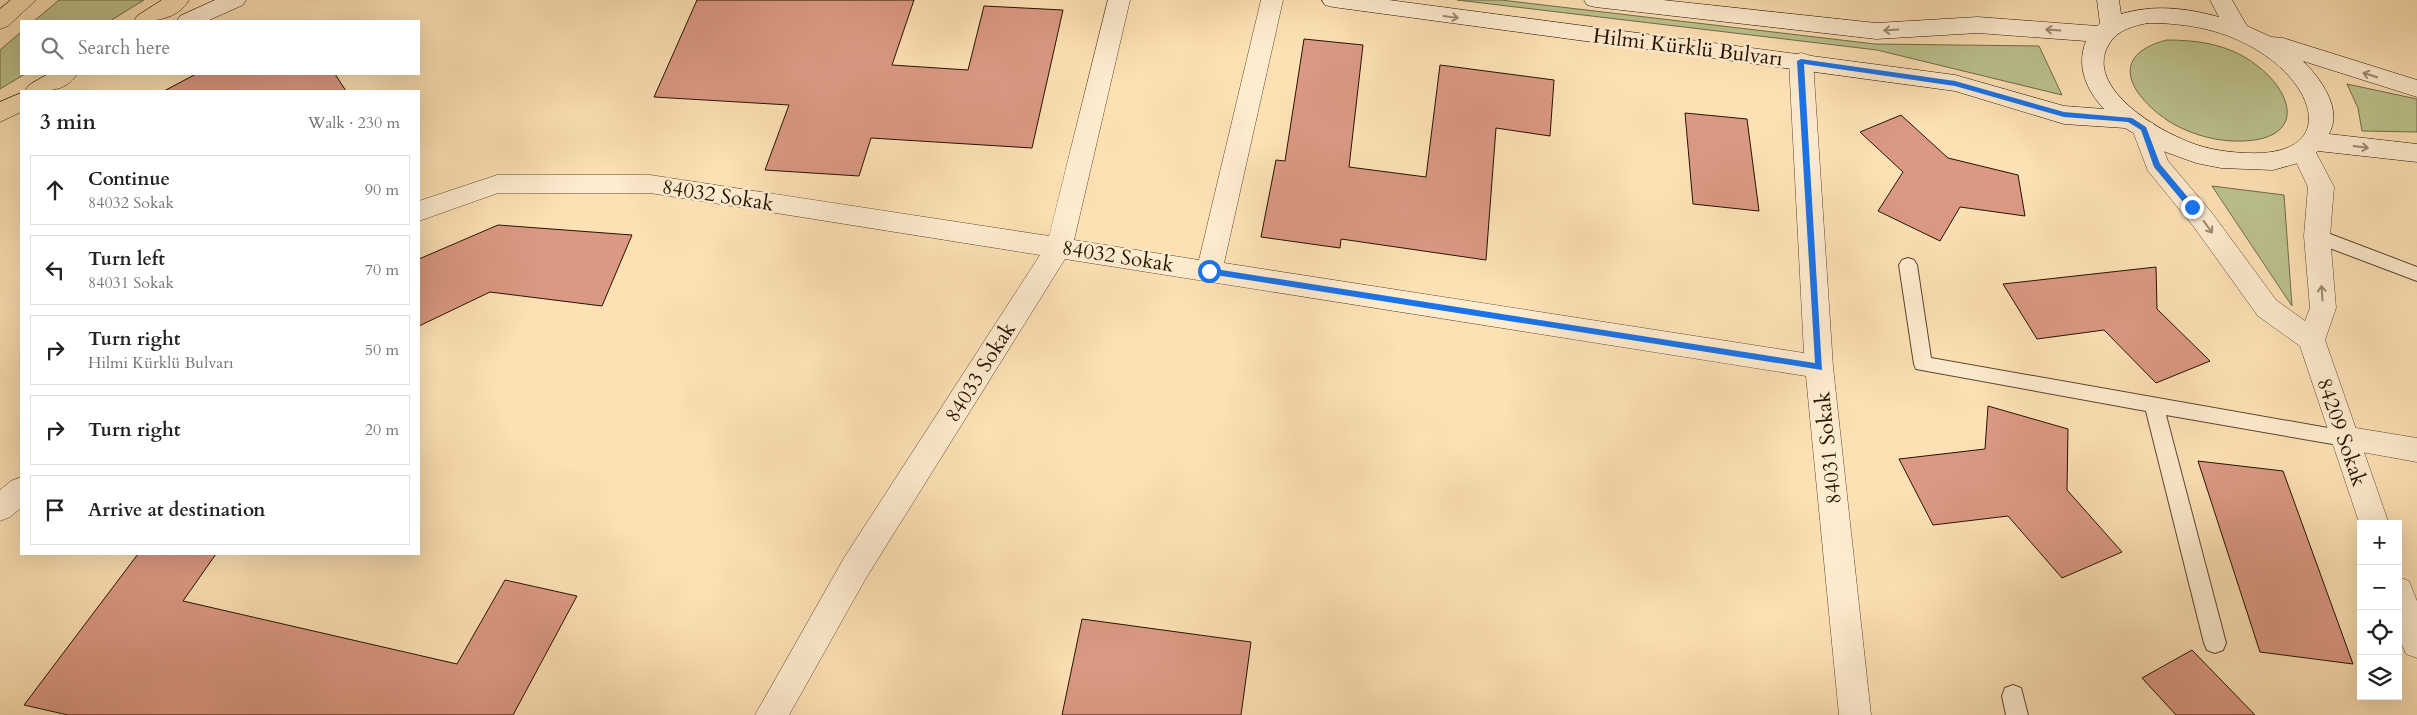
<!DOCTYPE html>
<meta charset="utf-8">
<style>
:root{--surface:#fff;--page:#f2f2f2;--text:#222;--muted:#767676;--line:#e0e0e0}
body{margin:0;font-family:Cardo,serif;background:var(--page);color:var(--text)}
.controls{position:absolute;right:15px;bottom:15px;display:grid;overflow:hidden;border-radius:0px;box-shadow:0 5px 20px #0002}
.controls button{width:45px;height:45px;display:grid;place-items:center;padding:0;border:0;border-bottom:1px solid var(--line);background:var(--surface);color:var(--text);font:25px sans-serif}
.stop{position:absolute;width:15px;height:15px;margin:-11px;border:4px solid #1a73e8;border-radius:50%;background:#fff}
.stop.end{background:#1a73e8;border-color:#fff;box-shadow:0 1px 5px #0008}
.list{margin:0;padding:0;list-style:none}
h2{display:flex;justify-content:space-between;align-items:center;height:65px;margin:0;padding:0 20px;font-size:21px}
h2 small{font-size:16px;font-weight:400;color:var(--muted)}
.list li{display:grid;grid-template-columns:32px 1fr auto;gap:15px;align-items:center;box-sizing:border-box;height:70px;margin:0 10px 10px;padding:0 10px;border:1px solid var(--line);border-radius:0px}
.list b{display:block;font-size:19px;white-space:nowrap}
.list p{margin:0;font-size:16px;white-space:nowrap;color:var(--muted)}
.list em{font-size:16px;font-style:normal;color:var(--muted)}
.icon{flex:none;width:28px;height:28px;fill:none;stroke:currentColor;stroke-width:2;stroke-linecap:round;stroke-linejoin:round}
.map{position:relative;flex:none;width:2417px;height:715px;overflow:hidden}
.search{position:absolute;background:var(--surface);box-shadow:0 5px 20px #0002;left:20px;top:20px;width:400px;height:55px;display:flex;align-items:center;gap:12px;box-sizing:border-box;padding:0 18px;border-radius:0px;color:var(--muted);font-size:19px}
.panel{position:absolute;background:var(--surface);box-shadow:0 5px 20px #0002;left:20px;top:90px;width:400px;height:465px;border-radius:0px}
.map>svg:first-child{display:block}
.green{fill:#bdc38f;stroke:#716b48}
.building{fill:#db9983;stroke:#251301}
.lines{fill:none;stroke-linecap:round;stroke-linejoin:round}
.service-casing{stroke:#5b462e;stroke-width:2}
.minor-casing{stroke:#5b462e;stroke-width:1}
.tertiary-casing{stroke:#5b462e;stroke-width:1}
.secondary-casing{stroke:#251301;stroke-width:1}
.primary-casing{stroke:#251301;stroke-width:1}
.service{fill:#feeccf;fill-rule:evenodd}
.minor{fill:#feeccf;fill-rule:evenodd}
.tertiary{fill:#feeccf;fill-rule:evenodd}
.secondary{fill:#feeccf;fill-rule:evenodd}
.primary{fill:#fde1b5;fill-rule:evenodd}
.oneway{stroke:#9c8a72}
.route{fill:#1a73e8}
.labels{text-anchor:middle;stroke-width:5;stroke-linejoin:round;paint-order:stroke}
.street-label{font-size:21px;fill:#251301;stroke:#feeccf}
</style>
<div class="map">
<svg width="2417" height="715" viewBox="0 0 2417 715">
<rect width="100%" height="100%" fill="#fde1b5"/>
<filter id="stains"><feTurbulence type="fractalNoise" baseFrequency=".004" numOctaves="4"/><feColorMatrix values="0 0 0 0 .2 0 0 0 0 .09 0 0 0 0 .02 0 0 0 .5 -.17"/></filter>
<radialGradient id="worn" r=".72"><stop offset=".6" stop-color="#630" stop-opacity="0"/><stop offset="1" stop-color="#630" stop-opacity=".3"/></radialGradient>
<path class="green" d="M 59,0 L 144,0 L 110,21 L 34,21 Z
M 1457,0 L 1501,0 L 1875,44 L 2039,46 L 2062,95 L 1877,50 Z
M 21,32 L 21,74 L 25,74 L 0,89 L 0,50 Z
M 2167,40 C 2193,40 2218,43 2241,55 C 2295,85 2313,144 2232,141 C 2210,140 2185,132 2167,120 C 2129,94 2108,55 2167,40 Z
M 2347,84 L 2417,99 L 2417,132 L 2362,131 L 2358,108 Z
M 2212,186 L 2284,195 L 2292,306 Z"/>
<path class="building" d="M 697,0 L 914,0 L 892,65 L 968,70 L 984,6 L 1063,10 L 1032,148 L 871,138 L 859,176 L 765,170 L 789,105 L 654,97 Z
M 1304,39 L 1363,45 L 1349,167 L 1426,177 L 1440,65 L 1554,80 L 1550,136 L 1496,128 L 1486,260 L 1341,239 L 1340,248 L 1261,237 L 1276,160 L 1285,161 Z
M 196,74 L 335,74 L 346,91 L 164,91 Z
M 1685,113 L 1747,119 L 1759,211 L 1693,204 Z
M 1901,115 L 1948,158 L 2018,175 L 2025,216 L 1960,207 L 1940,241 L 1878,211 L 1903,172 L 1860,132 Z
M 498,225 L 632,235 L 602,306 L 490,292 L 419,326 L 419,259 Z
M 2156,267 L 2157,309 L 2210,361 L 2156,383 L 2104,330 L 2037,339 L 2003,284 Z
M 1988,406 L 2068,429 L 2067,490 L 2122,552 L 2062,578 L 2008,516 L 1933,525 L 1899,459 L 1985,449 Z
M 2198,461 L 2283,471 L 2353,664 L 2260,652 Z
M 138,554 L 216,554 L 183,601 L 457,664 L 505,580 L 577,596 L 513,715 L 68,715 L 24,705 Z
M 1082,619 L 1251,642 L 1241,715 L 1062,715 Z
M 2192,650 L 2255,715 L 2176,715 L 2142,678 Z"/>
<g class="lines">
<defs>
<path id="service" d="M 2317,229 L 2417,267 L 2417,281 L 2311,241 L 2308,236 L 2311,231 Z
M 1908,258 L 1914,260 L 1917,265 L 1931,358 L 2351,432 L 2354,438 L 2351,444 L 2344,446 L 2166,415 L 2226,643 L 2223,650 L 2215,653 L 2207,650 L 2204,643 L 2146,411 L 1916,369 L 1914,364 L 1899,265 L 1902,260 Z
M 2013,685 L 2021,688 L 2028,715 L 2006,715 L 2002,696 L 2005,688 Z"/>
<path id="minor" d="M 1108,0 L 1130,0 L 1074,240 L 1199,260 L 1261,0 L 1283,0 L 1224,263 L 1804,353 L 1789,61 L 1793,55 L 1801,53 L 1809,55 L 1813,61 L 1833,367 L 1871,715 L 1839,715 L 1806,376 L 1065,259 L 866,578 L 789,715 L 755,715 L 844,558 L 1040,255 L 650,193 L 498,193 L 419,221 L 419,201 L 497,175 L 650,175 L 1049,236 Z
M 2344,426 L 2417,438 L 2417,462 L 2334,447 L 2330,438 L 2334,429 Z
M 21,477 L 21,508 L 10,517 L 0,521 L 0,490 L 11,481 Z"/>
<path id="tertiary" d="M 2144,120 L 2153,123 L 2168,161 L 2212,213 L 2276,300 L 2305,321 L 2310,308 L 2304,236 L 2308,187 L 2291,151 L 2294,145 L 2303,142 L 2312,145 L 2334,187 L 2330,236 L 2336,308 L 2325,340 L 2389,524 L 2361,524 L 2361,528 L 2300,346 L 2258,316 L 2194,227 L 2148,171 L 2132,129 L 2135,123 Z
M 2398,577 L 2409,581 L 2417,601 L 2417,658 L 2406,654 L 2398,635 Z"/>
<path id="secondary" d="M 215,0 L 246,0 L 243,5 L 207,21 L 177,21 L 180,16 Z
M 1322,0 L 1389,0 L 1955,75 L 2064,106 L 2104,109 C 2086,90 2076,66 2086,41 L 1978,33 L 1876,39 L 1595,7 L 1587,5 L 1584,0 L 1663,0 L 1876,23 L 1978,17 L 2097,26 L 2100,23 L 2097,0 L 2119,0 L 2121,14 C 2154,4 2187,8 2219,17 L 2210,0 L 2232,0 L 2247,26 L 2271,37 L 2283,38 L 2417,80 L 2417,97 L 2303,61 C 2321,79 2343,109 2329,134 L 2417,144 L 2417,162 L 2318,151 L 2302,162 L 2273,170 L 2221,168 L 2196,163 L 2163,151 L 2125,128 L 2064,124 L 1955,91 L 1333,7 L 1325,5 ZM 2148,23 C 2188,23 2226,30 2260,52 C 2318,88 2337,157 2246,153 C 2223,152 2200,148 2180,138 C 2152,126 2094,90 2105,53 C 2112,32 2128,27 2148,23 Z"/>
<path id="primary" d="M 11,0 L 36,0 L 8,26 L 0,29 L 0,9 Z
M 162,0 L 189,0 C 177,20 155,21 134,21 L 137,16 Z
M 48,74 L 77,74 C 65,93 45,91 25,91 L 29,85 Z
M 21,93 L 21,112 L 0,122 L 0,102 Z"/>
</defs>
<use href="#service" class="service-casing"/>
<use href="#minor" class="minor-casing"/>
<use href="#tertiary" class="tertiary-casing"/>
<use href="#secondary" class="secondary-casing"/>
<use href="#primary" class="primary-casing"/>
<use href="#service" class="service"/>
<use href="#minor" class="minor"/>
<use href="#tertiary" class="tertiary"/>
<use href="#secondary" class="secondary"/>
<use href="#primary" class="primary"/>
</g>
<defs><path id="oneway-shaft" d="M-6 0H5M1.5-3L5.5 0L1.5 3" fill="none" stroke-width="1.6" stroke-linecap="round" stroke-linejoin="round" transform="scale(1.25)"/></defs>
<g class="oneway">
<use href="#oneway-shaft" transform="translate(1451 17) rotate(8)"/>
<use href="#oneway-shaft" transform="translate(1891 30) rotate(176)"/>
<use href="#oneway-shaft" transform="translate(2053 30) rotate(-176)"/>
<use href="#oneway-shaft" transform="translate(2370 75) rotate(-162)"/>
<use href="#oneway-shaft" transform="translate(2361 147) rotate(7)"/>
<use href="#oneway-shaft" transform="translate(2208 227) rotate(54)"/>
<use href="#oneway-shaft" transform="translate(2322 293) rotate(-94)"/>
</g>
<path class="route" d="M 1801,59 L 1955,81 L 2064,112 L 2132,118 L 2146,127 L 2160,164 L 2196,207 L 2189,209 L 2154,167 L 2141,130 L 2128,122 L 2064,117 L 1955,86 L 1804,64 L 1822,370 L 1209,274 L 1205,271 L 1209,268 L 1815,363 L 1797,61 Z"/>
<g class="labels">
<g class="street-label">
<text transform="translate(1688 47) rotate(7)" y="7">Hilmi Kürklü Bulvarı</text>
<text transform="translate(718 195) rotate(9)" y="7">84032 Sokak</text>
<text transform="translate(1118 256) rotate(9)" y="7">84032 Sokak</text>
<text transform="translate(980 372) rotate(-58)" y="7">84033 Sokak</text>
<text transform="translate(2342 432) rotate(71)" y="7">84209 Sokak</text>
<text transform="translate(1828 448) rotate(-96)" y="7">84031 Sokak</text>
</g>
</g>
<rect width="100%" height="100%" filter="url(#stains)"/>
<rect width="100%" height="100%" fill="url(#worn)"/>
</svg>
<div class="controls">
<button>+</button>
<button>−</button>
<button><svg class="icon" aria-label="locate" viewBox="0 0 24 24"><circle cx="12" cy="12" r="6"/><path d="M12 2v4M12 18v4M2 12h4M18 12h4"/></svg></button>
<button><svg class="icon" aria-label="layers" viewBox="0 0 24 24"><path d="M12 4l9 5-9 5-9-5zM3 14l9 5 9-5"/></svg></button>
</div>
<div class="stop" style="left:1209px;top:271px"></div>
<div class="stop end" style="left:2192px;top:207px"></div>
<div class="search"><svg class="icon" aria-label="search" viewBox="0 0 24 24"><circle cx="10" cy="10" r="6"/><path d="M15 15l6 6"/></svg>Search here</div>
<section class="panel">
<h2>3 min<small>Walk · 230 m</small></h2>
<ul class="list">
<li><svg class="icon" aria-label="ahead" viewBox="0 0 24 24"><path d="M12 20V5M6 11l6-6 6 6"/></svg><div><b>Continue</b><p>84032 Sokak</p></div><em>90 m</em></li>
<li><svg class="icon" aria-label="left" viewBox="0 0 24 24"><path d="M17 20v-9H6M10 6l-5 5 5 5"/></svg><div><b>Turn left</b><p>84031 Sokak</p></div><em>70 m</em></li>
<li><svg class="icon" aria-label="right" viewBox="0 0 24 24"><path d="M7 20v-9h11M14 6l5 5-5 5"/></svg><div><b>Turn right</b><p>Hilmi Kürklü Bulvarı</p></div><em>50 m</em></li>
<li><svg class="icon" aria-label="right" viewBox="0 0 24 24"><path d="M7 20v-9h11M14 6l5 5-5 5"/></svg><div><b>Turn right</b></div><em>20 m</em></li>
<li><svg class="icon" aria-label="arrive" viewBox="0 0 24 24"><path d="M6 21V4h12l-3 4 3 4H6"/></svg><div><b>Arrive at destination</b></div></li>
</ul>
</section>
</div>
